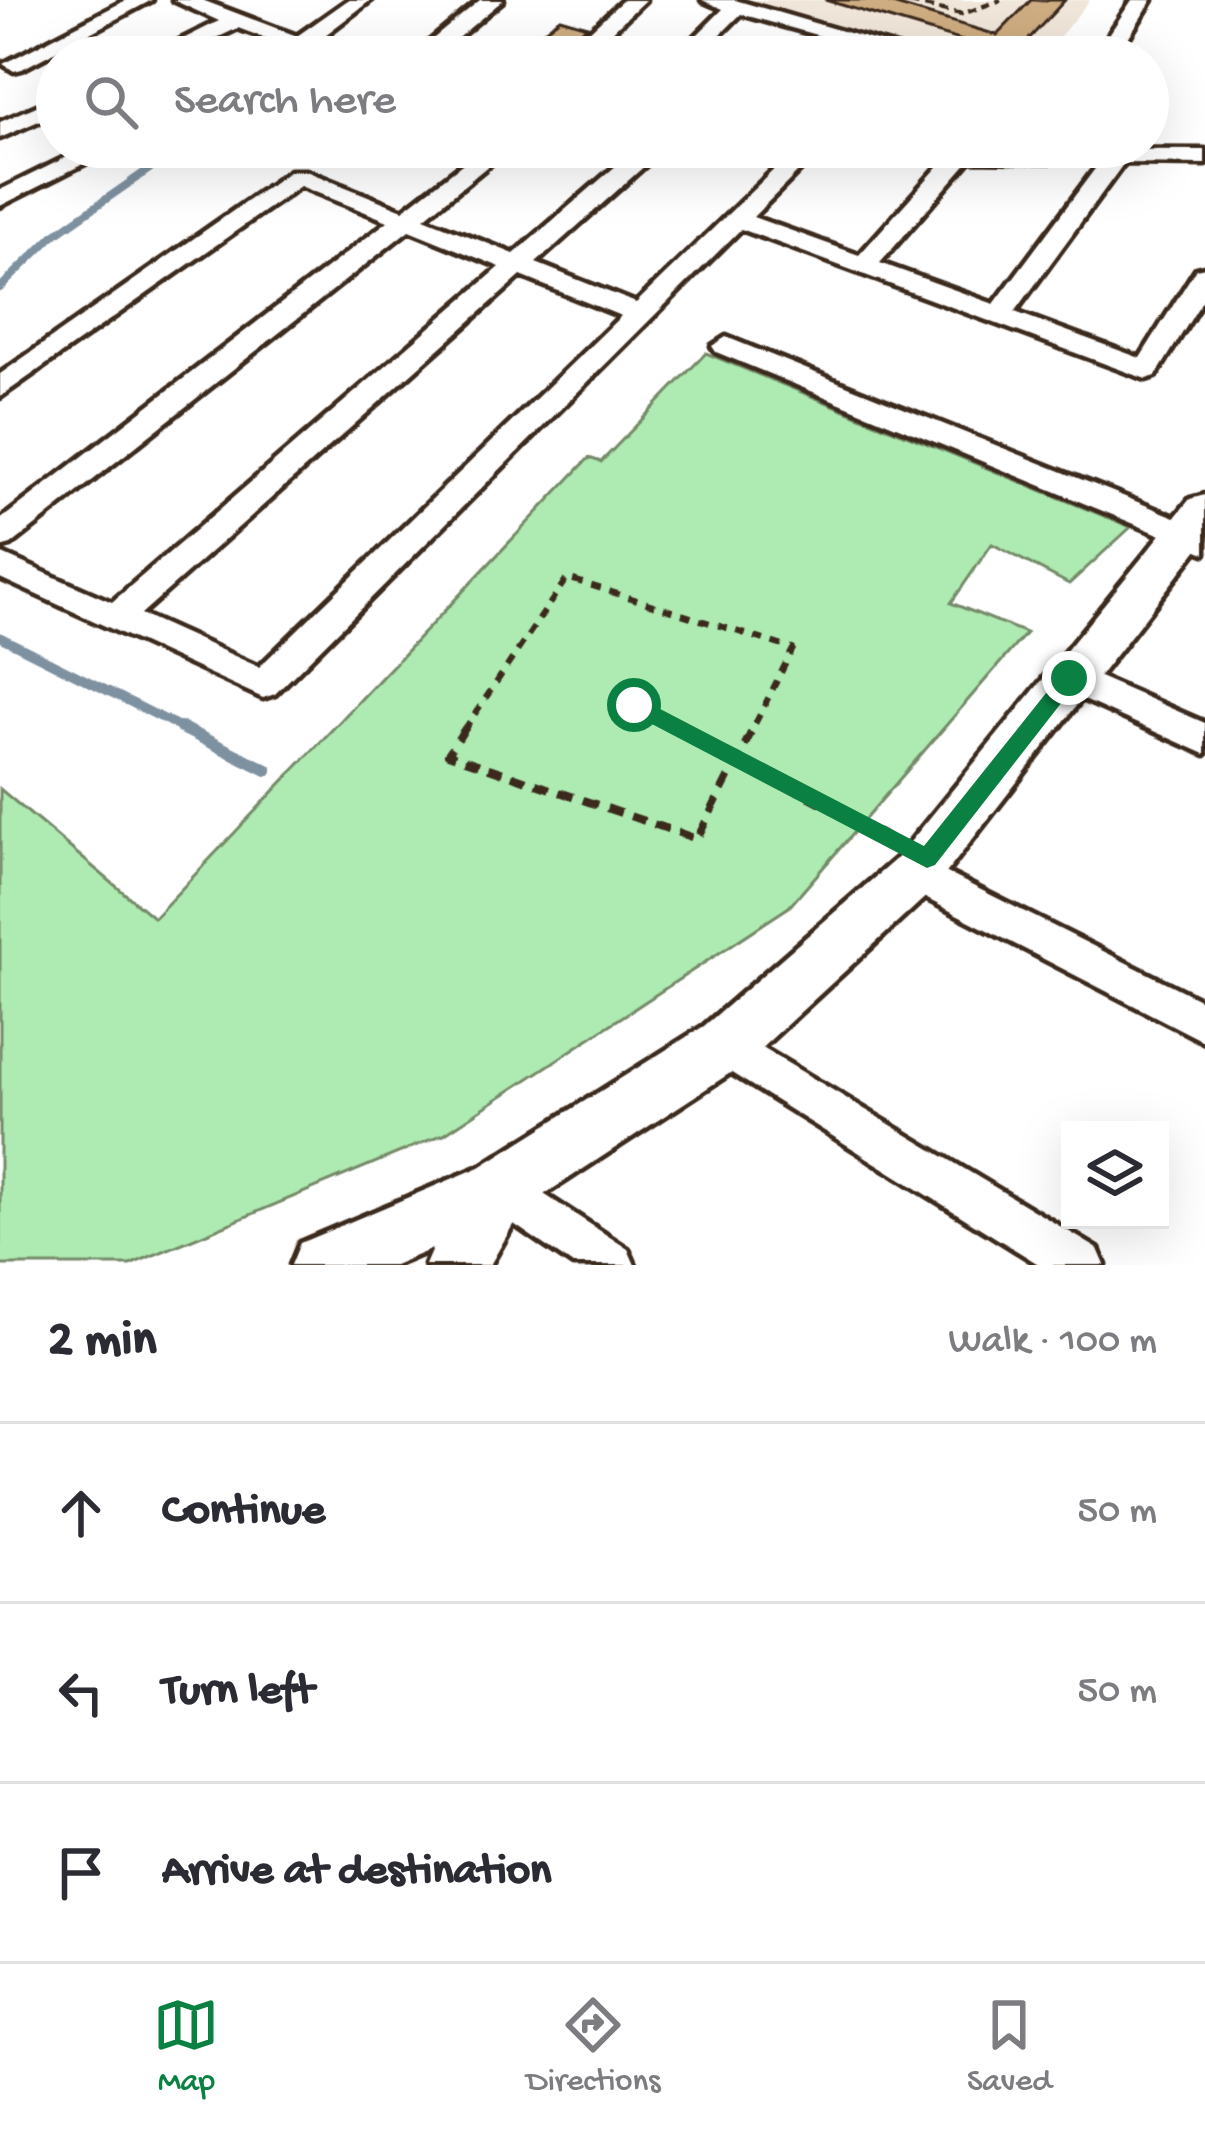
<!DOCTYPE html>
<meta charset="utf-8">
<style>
:root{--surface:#fff;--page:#f2f2f3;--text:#2b2b33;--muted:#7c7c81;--line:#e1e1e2;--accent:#0b8043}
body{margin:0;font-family:"Gochi Hand",sans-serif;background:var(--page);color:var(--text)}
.controls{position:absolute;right:36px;bottom:36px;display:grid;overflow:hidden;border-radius:0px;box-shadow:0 12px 48px #0002}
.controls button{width:108px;height:108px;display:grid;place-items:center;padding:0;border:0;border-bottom:3px solid var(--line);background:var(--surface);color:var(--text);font:60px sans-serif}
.stop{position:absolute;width:36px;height:36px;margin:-27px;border:9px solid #0b8043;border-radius:50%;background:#fff}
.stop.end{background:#0b8043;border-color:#fff;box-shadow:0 3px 12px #0008}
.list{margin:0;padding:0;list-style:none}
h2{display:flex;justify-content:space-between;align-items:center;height:156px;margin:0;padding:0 48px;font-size:51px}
h2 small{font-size:39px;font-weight:400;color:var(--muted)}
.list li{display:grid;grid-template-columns:78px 1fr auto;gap:36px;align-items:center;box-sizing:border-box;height:180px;padding:0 48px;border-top:3px solid var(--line)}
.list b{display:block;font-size:45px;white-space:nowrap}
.list em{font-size:39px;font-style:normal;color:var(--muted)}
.icon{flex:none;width:66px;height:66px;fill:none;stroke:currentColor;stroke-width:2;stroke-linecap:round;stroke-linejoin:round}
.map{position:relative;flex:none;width:1205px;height:1265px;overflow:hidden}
.search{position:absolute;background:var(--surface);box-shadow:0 12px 48px #0002;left:36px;right:36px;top:36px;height:132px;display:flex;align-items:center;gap:30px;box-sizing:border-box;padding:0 42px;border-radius:66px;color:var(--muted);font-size:45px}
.sheet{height:696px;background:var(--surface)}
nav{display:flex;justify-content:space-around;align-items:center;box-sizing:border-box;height:168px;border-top:3px solid var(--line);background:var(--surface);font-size:33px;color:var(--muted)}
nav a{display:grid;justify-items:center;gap:6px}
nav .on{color:var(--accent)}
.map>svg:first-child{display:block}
.built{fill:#f1e6da}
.green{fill:#aeebb2;stroke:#748a68;stroke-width:3}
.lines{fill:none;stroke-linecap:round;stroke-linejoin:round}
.stream-far2{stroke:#7e91a0;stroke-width:8}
.stream-far1{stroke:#7e91a0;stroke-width:9}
.stream{stroke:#7e91a0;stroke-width:12}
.building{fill:#cfad82;stroke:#3b2a1e;stroke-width:3}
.street-casing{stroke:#3b2a1e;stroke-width:9}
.secondary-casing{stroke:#3b2a1e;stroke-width:9}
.path-far2{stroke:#3b2a1e;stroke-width:4.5;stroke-dasharray:9 6;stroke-linecap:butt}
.path-far1{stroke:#3b2a1e;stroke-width:6;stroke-dasharray:10 9;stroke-linecap:butt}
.path{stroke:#3b2a1e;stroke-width:8;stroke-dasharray:15 10;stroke-linecap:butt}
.street{fill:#fff;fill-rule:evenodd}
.secondary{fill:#fff;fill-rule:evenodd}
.route{fill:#0b8043}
</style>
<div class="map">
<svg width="1205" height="1265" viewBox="0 0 1205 1265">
<rect width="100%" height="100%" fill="#fff"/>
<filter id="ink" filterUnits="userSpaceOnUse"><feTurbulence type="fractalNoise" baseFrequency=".00833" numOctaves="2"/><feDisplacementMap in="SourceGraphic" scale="24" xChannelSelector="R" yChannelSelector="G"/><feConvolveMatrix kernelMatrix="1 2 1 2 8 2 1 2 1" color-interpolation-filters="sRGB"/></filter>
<g filter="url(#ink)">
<path class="built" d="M 730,0 L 1090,0 L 1043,57 L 935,57 Z"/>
<path class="green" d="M 706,353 L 1131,527 L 1069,584 L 992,544 L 951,603 L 1026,633 L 789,907 L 444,1134 L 130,1265 L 0,1265 L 0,789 L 154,918 L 589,458 L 601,462 Z"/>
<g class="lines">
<path class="stream-far2" d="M 0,288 L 53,236 L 181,147"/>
<path class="stream-far1" d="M 0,637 L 186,730"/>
<path class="stream" d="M 180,727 L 267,770"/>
</g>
<path class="building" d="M 825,0 L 879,0 L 997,35 L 1031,0 L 1065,0 L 1013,56 Z
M 560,18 L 587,26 L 563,46 L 535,37 Z"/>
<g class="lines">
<defs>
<path id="street" d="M 126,0 L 152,0 L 22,69 L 14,71 L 3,64 Z
M 173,0 L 202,0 L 297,36 L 348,0 L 371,0 L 316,42 L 346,57 L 315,57 L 238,28 L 176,57 L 147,57 L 219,21 Z
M 480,0 L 503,0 L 435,57 L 411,57 Z
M 623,0 L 645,0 L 585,57 L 561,57 Z
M 702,0 L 735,0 L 931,57 L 896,57 L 741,14 L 698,57 L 675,57 L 723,9 Z
M 1132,0 L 1152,0 L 1116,57 L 1094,57 Z
M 57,97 L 57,113 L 0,138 L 0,122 Z
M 87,147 L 117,147 L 0,206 L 0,190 Z
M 484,147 L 511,147 L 424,218 L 514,254 L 632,152 L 628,147 L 1205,150 L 1205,164 L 1124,163 L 1015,312 L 1140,358 L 1196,269 L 1205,267 L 1205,296 L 1156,376 L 1146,379 L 741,229 L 275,694 L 263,698 L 0,578 L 0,553 L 112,602 L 500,267 L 409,230 L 11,545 L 0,548 L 0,520 L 388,221 L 300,186 L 0,397 L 0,374 L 290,171 L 306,171 L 403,210 ZM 658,154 L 787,157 L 636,303 L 536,263 ZM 813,157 L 945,159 L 859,255 L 753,217 ZM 970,160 L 1100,162 L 994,304 L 880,263 ZM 521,276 L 621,316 L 259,667 L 141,614 Z
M 726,337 L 1205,529 L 1205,553 L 716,352 L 712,346 Z
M 1069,664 L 1205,723 L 1205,754 L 1057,688 L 1052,678 L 1057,668 Z
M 915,857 L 1205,1002 L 1205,1042 L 902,886 L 896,874 L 902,862 Z
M 724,1025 L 1098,1249 L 1105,1265 L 1040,1265 L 709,1059 L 703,1045 L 709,1031 Z
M 501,1166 L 628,1249 L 635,1265 L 573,1265 L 485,1204 L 479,1188 L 485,1172 Z"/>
<path id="secondary" d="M 1205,495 L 1205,540 L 933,890 L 744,1064 L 522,1209 L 490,1265 L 425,1265 L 432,1249 L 394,1265 L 291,1265 L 300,1243 L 480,1167 L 704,1026 L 897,858 L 1190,499 Z"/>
</defs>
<use href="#street" class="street-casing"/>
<use href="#secondary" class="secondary-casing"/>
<path class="path-far2" d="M 895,0 L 962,14 L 1001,0"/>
<path class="path-far1" d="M 634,705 L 681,730
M 464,730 L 567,578 L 793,649 L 752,730"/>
<path class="path" d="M 466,727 L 448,754 L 697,839 L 754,727
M 676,727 L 892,840"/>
<use href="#street" class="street"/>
<use href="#secondary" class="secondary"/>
</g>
</g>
<path class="route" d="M 1069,670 L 1079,678 L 1076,684 L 935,865 L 927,868 L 627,711 L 624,705 L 634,697 L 641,699 L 924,846 L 1062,673 Z"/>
</svg>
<div class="controls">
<button><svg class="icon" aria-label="layers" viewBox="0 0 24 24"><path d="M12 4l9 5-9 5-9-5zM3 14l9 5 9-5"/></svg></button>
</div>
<div class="stop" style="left:634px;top:705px"></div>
<div class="stop end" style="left:1069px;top:678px"></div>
<div class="search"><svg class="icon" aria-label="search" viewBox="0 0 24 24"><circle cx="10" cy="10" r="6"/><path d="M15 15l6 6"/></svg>Search here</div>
</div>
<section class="sheet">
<h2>2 min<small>Walk · 100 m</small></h2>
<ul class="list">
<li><svg class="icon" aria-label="ahead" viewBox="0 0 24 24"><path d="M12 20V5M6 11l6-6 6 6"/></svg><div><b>Continue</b></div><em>50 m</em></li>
<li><svg class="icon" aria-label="left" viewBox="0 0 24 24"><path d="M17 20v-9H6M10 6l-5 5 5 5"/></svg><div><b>Turn left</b></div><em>50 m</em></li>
<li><svg class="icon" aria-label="arrive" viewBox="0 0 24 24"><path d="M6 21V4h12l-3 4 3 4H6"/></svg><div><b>Arrive at destination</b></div></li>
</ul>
</section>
<nav>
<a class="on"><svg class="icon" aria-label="map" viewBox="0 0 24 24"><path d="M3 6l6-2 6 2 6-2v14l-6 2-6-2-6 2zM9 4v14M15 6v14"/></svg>Map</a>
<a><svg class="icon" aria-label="directions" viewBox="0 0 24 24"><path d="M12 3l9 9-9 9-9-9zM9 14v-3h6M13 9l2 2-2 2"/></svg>Directions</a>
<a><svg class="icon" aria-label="saved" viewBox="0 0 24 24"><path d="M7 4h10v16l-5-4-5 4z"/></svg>Saved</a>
</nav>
